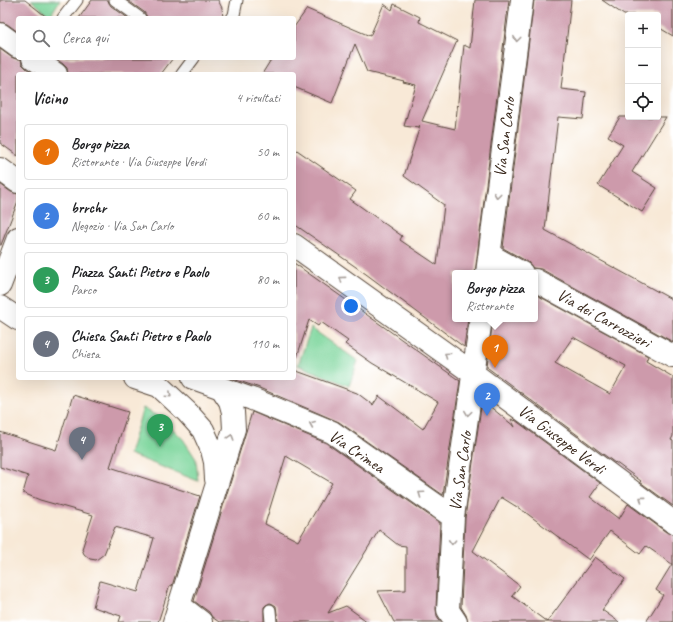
<!DOCTYPE html>
<html lang="it">
<meta charset="utf-8">
<style>
:root{--surface:#fff;--page:#f6f6f6;--text:#202124;--muted:#757577;--line:#e0e0e0;--accent:#0b8043}
body{margin:0;font-family:Caveat,sans-serif;background:var(--page);color:var(--text)}
.controls{position:absolute;right:12px;top:12px;display:grid;overflow:hidden;border-radius:4px;box-shadow:0 4px 16px #0002}
.controls button{width:36px;height:36px;display:grid;place-items:center;padding:0;border:0;border-bottom:1px solid var(--line);background:var(--surface);color:var(--text);font:20px sans-serif}
.you{position:absolute;left:351px;top:306px;width:14px;height:14px;margin:-10px;border:3px solid #fff;border-radius:50%;background:#1a73e8;box-shadow:0 0 0 6px #1a73e833}
.badge{display:grid;place-items:center;width:26px;height:26px;border-radius:50%;background:var(--accent);color:#fff;font-size:13px;font-weight:700}
.pin{position:absolute;translate:-50% -33px;filter:drop-shadow(0 1px 2px #0008)}
.pin::after{content:'';position:absolute;top:21px;width:14px;height:12px;background:inherit;clip-path:polygon(0 0,100% 0,50% 100%)}
.popup{position:absolute;left:452px;top:270px;width:86px;height:52px;box-sizing:border-box;display:grid;place-content:center;border-radius:4px;background:var(--surface);filter:drop-shadow(0 1px 3px #0005);font-size:13px;white-space:nowrap;color:var(--muted)}
.popup b{font-size:15px;color:var(--text)}
.popup::after{content:'';position:absolute;left:50%;top:100%;margin-left:-8px;border:8px solid transparent;border-top-color:var(--surface)}
.list{margin:0;padding:0;list-style:none}
h2{display:flex;justify-content:space-between;align-items:center;height:52px;margin:0;padding:0 16px;font-size:17px}
h2 small{font-size:13px;font-weight:400;color:var(--muted)}
.list li{display:grid;grid-template-columns:26px 1fr auto;gap:12px;align-items:center;box-sizing:border-box;height:56px;margin:0 8px 8px;padding:0 8px;border:1px solid var(--line);border-radius:4px}
.list b{display:block;font-size:15px;white-space:nowrap}
.list p{margin:0;font-size:13px;white-space:nowrap;color:var(--muted)}
.list em{font-size:13px;font-style:normal;color:var(--muted)}
.icon{flex:none;width:22px;height:22px;fill:none;stroke:currentColor;stroke-width:2;stroke-linecap:round;stroke-linejoin:round}
.map{position:relative;flex:none;width:673px;height:622px;overflow:hidden}
.search{position:absolute;background:var(--surface);box-shadow:0 4px 16px #0002;left:16px;top:16px;width:280px;height:44px;display:flex;align-items:center;gap:10px;box-sizing:border-box;padding:0 14px;border-radius:4px;color:var(--muted);font-size:15px}
.panel{position:absolute;background:var(--surface);box-shadow:0 4px 16px #0002;left:16px;top:72px;width:280px;height:308px;border-radius:4px}
.map>svg:first-child{display:block}
.green{fill:#7cd59b;stroke:#5c805c}
.building{fill:#cd9aab;fill-rule:evenodd}
.lines{fill:none;stroke-linecap:round;stroke-linejoin:round}
.lane-casing{stroke:#57473a;stroke-width:13}
.street-casing{stroke:#57473a;stroke-width:24}
.lane{stroke:#fff;stroke-width:11}
.street{stroke:#fff;stroke-width:22}
.oneway{stroke:#a79f9a}
.labels{text-anchor:middle;stroke-width:4;stroke-linejoin:round;paint-order:stroke}
.street-label{font-size:17px;fill:#3b2a1e;stroke:#fff}
</style>
<div class="map">
<svg width="673" height="622" viewBox="0 0 673 622">
<rect width="100%" height="100%" fill="#fff"/>
<filter id="ink" filterUnits="userSpaceOnUse"><feTurbulence type="fractalNoise" baseFrequency=".025" numOctaves="2"/><feDisplacementMap in="SourceGraphic" scale="8" xChannelSelector="R" yChannelSelector="G"/><feConvolveMatrix kernelMatrix="1 2 1 2 8 2 1 2 1" color-interpolation-filters="sRGB"/></filter>
<filter id="wash" filterUnits="userSpaceOnUse"><feTurbulence type="fractalNoise" baseFrequency=".012" numOctaves="4" result="noise"/><feDisplacementMap in="SourceGraphic" scale="16" xChannelSelector="R" yChannelSelector="G"/><feGaussianBlur stdDeviation="0.9" result="paint"/><feColorMatrix in="noise" values="0 0 0 0 0 0 0 0 0 0 0 0 0 0 0 0 0 1.4 0 .05"/><feComposite in="paint" operator="in"/></filter>
<g filter="url(#wash)">
<rect width="100%" height="100%" fill="#f8e9d7"/>
<path class="green" d="M 31,0 L 60,0 L 50,16 Z
M 311,328 L 358,361 L 349,386 L 298,365 Z
M 143,408 L 164,420 L 183,439 L 196,459 L 198,481 L 129,454 Z"/>
<g id="blocks">
<path class="building" d="M 0,0 L 25,0 L 48,18 L 18,18 L 18,32 L 7,24 L 0,22 Z
M 92,0 L 108,0 L 109,3 L 111,6 L 128,18 L 79,18 Z
M 127,0 L 218,0 L 222,8 L 223,18 L 147,18 L 146,15 L 144,12 Z
M 475,0 L 509,0 L 475,273 L 455,273 L 455,319 L 468,319 L 464,347 L 366,274 L 294,224 L 294,148 L 356,191 L 350,199 L 402,236 L 400,240 L 437,265 L 444,205 L 404,176 L 420,126 L 419,128 L 404,126 L 416,85 L 403,82 L 404,81 L 367,72 L 355,44 L 332,103 L 294,87 L 294,74 L 262,74 L 272,58 L 294,58 L 294,27 L 307,9 L 370,36 L 384,4 L 392,10 L 394,4 L 420,17 L 419,22 L 457,41 L 422,121 L 455,129 L 464,45 L 470,48 Z
M 534,0 L 571,0 L 561,89 L 586,92 L 583,119 L 558,117 L 545,230 L 673,300 L 673,342 L 541,269 L 533,268 L 528,262 L 503,248 Z
M 602,0 L 673,0 L 673,36 L 658,27 L 658,15 L 624,15 Z
M 0,49 L 11,57 L 16,59 L 21,59 L 22,64 L 26,68 L 34,74 L 18,74 L 18,156 L 0,143 Z
M 55,58 L 173,58 L 161,74 L 68,74 L 67,68 L 63,64 Z
M 620,117 L 666,117 L 632,172 L 657,188 L 642,212 L 598,185 L 623,145 L 608,136 Z
M 0,184 L 11,192 L 18,194 L 18,201 L 1,245 L 0,245 Z
M 294,263 L 460,381 L 443,495 L 339,422 L 257,387 L 230,378 L 294,378 L 294,370 L 357,393 L 373,405 L 379,396 L 423,429 L 438,402 L 372,363 L 345,344 L 348,341 L 321,322 L 318,326 L 309,320 L 297,357 L 294,357 Z
M 535,294 L 648,356 L 646,361 L 673,377 L 673,436 L 671,440 L 673,441 L 673,506 L 640,482 L 641,481 L 615,462 L 615,463 L 488,368 L 487,366 L 493,319 L 535,319 ZM 573,337 L 626,366 L 610,394 L 555,363 Z
M 73,395 L 128,412 L 110,467 L 200,496 L 172,586 L 170,585 L 158,622 L 119,622 L 121,616 L 93,607 L 100,581 L 138,592 L 154,538 L 115,527 L 104,554 L 96,560 L 90,559 L 84,554 L 82,549 L 93,515 L 40,500 L 23,493 L 28,476 L 0,467 L 0,432 L 56,450 Z
M 482,400 L 515,427 L 511,419 L 515,421 L 515,420 L 600,483 L 590,497 L 619,519 L 628,504 L 666,532 L 673,534 L 673,622 L 646,622 L 663,595 L 656,590 L 672,564 L 646,546 L 640,554 L 610,531 L 589,560 L 525,512 L 501,497 L 473,551 L 520,586 L 512,596 L 547,622 L 595,557 L 625,579 L 602,610 L 619,622 L 468,622 L 466,615 L 461,607 L 465,518 Z
M 252,412 L 326,443 L 440,523 L 436,609 L 437,616 L 441,622 L 394,622 L 378,591 L 406,590 L 406,546 L 398,545 L 379,530 L 328,613 L 346,606 L 368,622 L 278,622 L 276,606 L 273,604 L 270,603 L 266,605 L 264,607 L 264,622 L 219,622 L 212,617 L 209,612 L 194,601 ZM 286,456 L 332,483 L 298,541 L 265,524 Z"/>
</g>
</g>
<g filter="url(#ink)">
<use href="#blocks" fill-opacity="0" stroke="#57473a" stroke-width="1"/>
<g class="lines">
<defs>
<path id="lane" d="M 115,0 L 140,18
M 63,18 L 77,0
M 232,18 L 234,15 L 237,0
M 182,74 L 194,58
M 270,610 L 271,622"/>
<path id="street" d="M 0,34 L 18,47
M 33,58 L 56,74
M 0,169 L 18,182
M 294,245 L 474,374 L 673,522
M 490,255 L 522,273
M 487,273 L 522,0
M 535,280 L 673,356
M 0,285 L 18,238
M 0,307 L 18,319
M 135,378 L 159,386 L 187,412 L 203,430 L 212,450 L 215,462 L 216,479
M 193,378 L 252,399 L 332,432 L 453,517
M 179,605 L 201,622
M 174,622 L 234,429 L 233,412 L 230,401 L 222,389
M 456,622 L 448,610 L 453,517 L 481,319"/>
</defs>
<use href="#lane" class="lane-casing"/>
<use href="#street" class="street-casing"/>
<use href="#lane" class="lane"/>
<use href="#street" class="street"/>
</g>
<defs><path id="oneway-chevron" d="M-2-3.5L2.5 0L-2 3.5" fill="none" stroke-width="1.6" stroke-linecap="round" stroke-linejoin="round"/></defs>
<g class="oneway">
<use href="#oneway-chevron" transform="translate(517 39) rotate(97)"/>
<use href="#oneway-chevron" transform="translate(497 195) rotate(97)"/>
<use href="#oneway-chevron" transform="translate(342 279) rotate(-144)"/>
<use href="#oneway-chevron" transform="translate(447 355) rotate(-144)"/>
<use href="#oneway-chevron" transform="translate(169 395) rotate(43)"/>
<use href="#oneway-chevron" transform="translate(468 413) rotate(98)"/>
<use href="#oneway-chevron" transform="translate(312 424) rotate(-157)"/>
<use href="#oneway-chevron" transform="translate(231 437) rotate(-73)"/>
<use href="#oneway-chevron" transform="translate(421 494) rotate(-145)"/>
<use href="#oneway-chevron" transform="translate(642 499) rotate(-143)"/>
<use href="#oneway-chevron" transform="translate(452 542) rotate(93)"/>
</g>
</g>
<g class="labels">
<g class="street-label">
<text transform="translate(504 137) rotate(-83)" y="6">Via San Carlo</text>
<text transform="translate(604 318) rotate(29)" y="6">Via dei Carrozzieri</text>
<text transform="translate(562 439) rotate(37)" y="6">Via Giuseppe Verdi</text>
<text transform="translate(357 451) rotate(34)" y="6">Via Crimea</text>
<text transform="translate(460 471) rotate(-82)" y="6">Via San Carlo</text>
</g>
</g>
</svg>
<div class="controls">
<button>+</button>
<button>−</button>
<button><svg class="icon" aria-label="locate" viewBox="0 0 24 24"><circle cx="12" cy="12" r="6"/><path d="M12 2v4M12 18v4M2 12h4M18 12h4"/></svg></button>
</div>
<div class="you"></div>
<div class="pin badge" style="left:495px;top:368px;background:#e8710a">1</div>
<div class="popup"><b>Borgo pizza</b>Ristorante</div>
<div class="pin badge" style="left:487px;top:416px;background:#3f7fe0">2</div>
<div class="pin badge" style="left:160px;top:447px;background:#2e9e5b">3</div>
<div class="pin badge" style="left:82px;top:460px;background:#6b7280">4</div>
<div class="search"><svg class="icon" aria-label="search" viewBox="0 0 24 24"><circle cx="10" cy="10" r="6"/><path d="M15 15l6 6"/></svg>Cerca qui</div>
<section class="panel">
<h2>Vicino<small>4 risultati</small></h2>
<ul class="list">
<li><span class="badge" style="background:#e8710a">1</span><div><b>Borgo pizza</b><p>Ristorante · Via Giuseppe Verdi</p></div><em>50 m</em></li>
<li><span class="badge" style="background:#3f7fe0">2</span><div><b>brrchr</b><p>Negozio · Via San Carlo</p></div><em>60 m</em></li>
<li><span class="badge" style="background:#2e9e5b">3</span><div><b>Piazza Santi Pietro e Paolo</b><p>Parco</p></div><em>80 m</em></li>
<li><span class="badge" style="background:#6b7280">4</span><div><b>Chiesa Santi Pietro e Paolo</b><p>Chiesa</p></div><em>110 m</em></li>
</ul>
</section>
</div>
